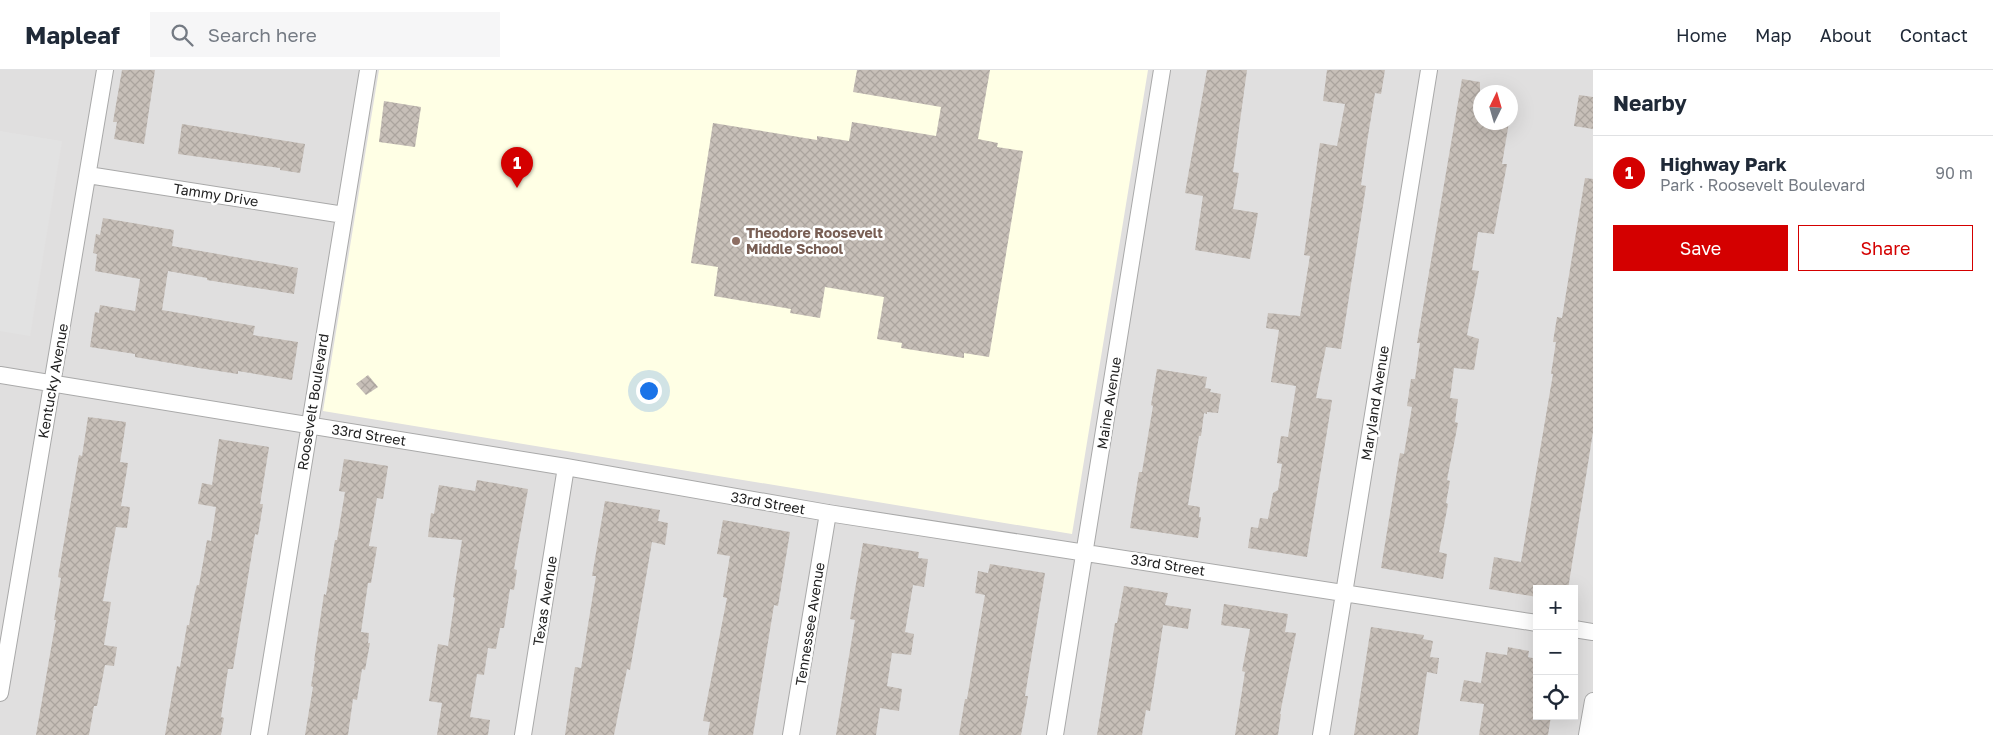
<!DOCTYPE html>
<meta charset="utf-8">
<style>
:root{--surface:#fff;--page:#f6f6f7;--text:#1f2937;--muted:#747a83;--line:#e0e1e3;--accent:#d40000}
body{margin:0;font-family:"Golos Text",sans-serif;background:var(--page);color:var(--text)}
.controls{position:absolute;right:15px;bottom:15px;display:grid;overflow:hidden;border-radius:0px;box-shadow:0 5px 20px #0002}
.controls button{width:45px;height:45px;display:grid;place-items:center;padding:0;border:0;border-bottom:1px solid var(--line);background:var(--surface);color:var(--text);font:25px sans-serif}
.compass{position:absolute;left:1473px;top:15px;width:45px;height:45px;border-radius:50%;background:var(--surface);box-shadow:0 5px 20px #0002;rotate:5deg}
.you{position:absolute;left:648px;top:320px;width:18px;height:18px;margin:-12px;border:4px solid #fff;border-radius:50%;background:#1a73e8;box-shadow:0 0 0 8px #1a73e833}
.badge{display:grid;place-items:center;width:32px;height:32px;border-radius:50%;background:var(--accent);color:#fff;font-size:16px;font-weight:700}
.pin{position:absolute;translate:-50% -41px;filter:drop-shadow(0 1px 2px #0008)}
.pin::after{content:'';position:absolute;top:26px;width:18px;height:15px;background:inherit;clip-path:polygon(0 0,100% 0,50% 100%)}
.list{margin:0;padding:0;list-style:none}
h2{display:flex;justify-content:space-between;align-items:center;height:65px;margin:0;padding:0 20px;font-size:21px}
h2 small{font-size:16px;font-weight:400;color:var(--muted)}
.list li{display:grid;grid-template-columns:32px 1fr auto;gap:15px;align-items:center;box-sizing:border-box;height:75px;padding:0 20px;border-top:1px solid var(--line)}
.list b{display:block;font-size:19px;white-space:nowrap}
.list p{margin:0;font-size:16px;white-space:nowrap;color:var(--muted)}
.list em{font-size:16px;font-style:normal;color:var(--muted)}
.actions{display:flex;gap:10px;padding:15px 20px}
.actions a{flex:1;padding:11px 0;border:1px solid var(--accent);border-radius:0px;text-align:center;font-size:18px;color:var(--accent)}
.actions .main{background:var(--accent);color:#fff}
.icon{flex:none;width:28px;height:28px;fill:none;stroke:currentColor;stroke-width:2;stroke-linecap:round;stroke-linejoin:round}
.map{position:relative;flex:none;width:1593px;height:665px;overflow:hidden}
header{display:flex;align-items:center;gap:30px;box-sizing:border-box;height:70px;padding:0 25px;background:var(--surface);border-bottom:1px solid var(--line)}
header strong{font-size:24px}
nav{display:flex;gap:28px;margin-inline-start:auto;font-size:18px}
.search{width:350px;height:45px;background:var(--page);display:flex;align-items:center;gap:12px;box-sizing:border-box;padding:0 18px;border-radius:0px;color:var(--muted);font-size:19px}
main{display:flex}
aside{flex:1;background:var(--surface)}
.map>svg:first-child{display:block}
.residential{fill:#e0dfdf;fill-rule:evenodd}
.education{fill:#ffffe5}
.parking{fill:#e2e2e2}
.building{fill:url(#building-cross-hatch)}
.lines{fill:none;stroke-linecap:round;stroke-linejoin:round}
.minor-casing{stroke:#a9a9a9;stroke-width:18}
.minor{stroke:#fff;stroke-width:16}
.education-dot{fill:#8d6e63;stroke:#fff;stroke-width:2}
.labels{text-anchor:middle;stroke-width:5;stroke-linejoin:round;paint-order:stroke}
.street-label{font-size:14px;fill:#222;stroke:#fff}
.education-label{font-size:14px;font-weight:bold;fill:#785e54;stroke:#fff;text-anchor:start}
</style>
<header>
<strong>Mapleaf</strong>
<div class="search"><svg class="icon" aria-label="search" viewBox="0 0 24 24"><circle cx="10" cy="10" r="6"/><path d="M15 15l6 6"/></svg>Search here</div>
<nav><a>Home</a><a>Map</a><a>About</a><a>Contact</a></nav>
</header>
<main>
<div class="map">
<svg width="1593" height="665" viewBox="0 0 1593 665">
<defs>
<pattern id="building-cross-hatch" width="8" height="8" patternUnits="userSpaceOnUse" patternTransform="scale(1.25)"><rect width="8" height="8" fill="#c7bfb8"/><path d="M0 0l8 8M0 8l8-8" fill="none" stroke="#aba49e"/></pattern>
</defs>
<rect width="100%" height="100%" fill="#f2efe9"/>
<path class="residential" d="M 0,0 L 1593,0 L 1593,665 L 0,665 ZM 1480,22 L 1510,22 L 1510,52 L 1480,52 ZM 1537,519 L 1574,519 L 1574,646 L 1537,646 Z"/>
<path class="education" d="M 379,0 L 1148,0 L 1072,464 L 323,341 Z"/>
<path class="parking" d="M 0,61 L 62,71 L 30,266 L 0,261 Z"/>
<path class="building" d="M 122,0 L 155,0 L 144,74 L 114,69 L 117,52 L 113,52 Z
M 857,0 L 990,0 L 978,69 L 998,73 L 997,77 L 1023,81 L 989,287 L 964,283 L 964,288 L 901,278 L 902,273 L 877,269 L 884,227 L 825,217 L 820,248 L 790,243 L 791,239 L 714,226 L 718,197 L 691,193 L 713,53 L 817,70 L 817,66 L 849,71 L 852,52 L 936,66 L 941,37 L 853,22 Z
M 1207,0 L 1247,0 L 1233,102 L 1239,103 L 1233,139 L 1258,143 L 1250,189 L 1195,180 L 1203,126 L 1185,123 Z
M 1327,0 L 1385,0 L 1381,24 L 1375,23 L 1367,72 L 1361,115 L 1366,116 L 1341,279 L 1326,277 L 1316,328 L 1332,330 L 1307,487 L 1248,478 L 1251,457 L 1258,458 L 1260,448 L 1268,449 L 1273,423 L 1278,420 L 1282,394 L 1277,393 L 1281,366 L 1288,367 L 1296,316 L 1271,312 L 1279,260 L 1266,258 L 1268,243 L 1300,246 L 1310,186 L 1304,185 L 1320,73 L 1337,76 L 1345,34 L 1323,31 Z
M 1462,9 L 1480,12 L 1480,52 L 1509,52 L 1502,94 L 1507,94 L 1494,164 L 1478,162 L 1472,200 L 1479,201 L 1467,265 L 1479,269 L 1474,300 L 1454,298 L 1450,328 L 1458,329 L 1455,352 L 1458,353 L 1447,410 L 1450,411 L 1446,433 L 1448,434 L 1439,482 L 1447,484 L 1443,509 L 1381,498 L 1400,383 L 1404,384 L 1412,337 L 1407,336 L 1411,309 L 1415,309 L 1420,273 L 1417,273 Z
M 1579,25 L 1593,27 L 1593,59 L 1574,56 Z
M 384,31 L 421,37 L 415,77 L 379,72 Z
M 182,54 L 305,74 L 300,103 L 280,100 L 280,98 L 178,84 Z
M 1585,108 L 1593,109 L 1593,362 L 1568,519 L 1537,519 L 1537,527 L 1489,519 L 1494,487 L 1521,492 L 1553,304 L 1551,304 L 1556,272 L 1553,272 L 1557,247 L 1562,248 Z
M 103,148 L 174,160 L 172,176 L 298,198 L 294,224 L 207,210 L 207,208 L 168,201 L 162,240 L 255,256 L 253,265 L 298,272 L 292,310 L 238,301 L 238,304 L 199,298 L 135,287 L 135,284 L 90,277 L 95,242 L 99,243 L 100,235 L 135,241 L 140,209 L 95,201 L 97,184 L 93,183 L 96,164 L 100,165 Z
M 1157,299 L 1207,307 L 1205,318 L 1211,319 L 1210,322 L 1221,324 L 1218,343 L 1207,342 L 1207,344 L 1204,343 L 1201,366 L 1199,366 L 1188,435 L 1200,437 L 1199,447 L 1201,447 L 1198,468 L 1130,458 L 1139,402 L 1142,402 L 1153,336 L 1151,335 Z
M 368,305 L 378,317 L 366,325 L 356,314 Z
M 88,347 L 126,352 L 120,392 L 128,393 L 121,436 L 130,437 L 127,458 L 116,457 L 103,531 L 111,532 L 104,575 L 117,577 L 114,596 L 105,595 L 97,636 L 94,636 L 89,665 L 36,665 L 56,550 L 54,550 L 61,508 L 58,507 L 79,385 L 82,386 Z
M 219,369 L 269,377 L 260,434 L 263,434 L 258,465 L 255,464 L 233,599 L 228,599 L 221,647 L 224,648 L 221,665 L 165,665 L 177,596 L 180,597 L 187,555 L 189,555 L 195,522 L 197,515 L 199,515 L 207,470 L 211,471 L 216,437 L 198,434 L 202,413 L 212,415 Z
M 344,389 L 388,396 L 383,429 L 377,428 L 369,476 L 377,477 L 371,513 L 368,513 L 361,562 L 369,563 L 368,573 L 370,573 L 365,600 L 362,599 L 357,630 L 353,629 L 348,665 L 305,665 L 313,617 L 311,616 L 315,591 L 314,591 L 324,524 L 326,525 L 335,470 L 337,470 L 345,422 L 339,421 Z
M 477,410 L 528,419 L 514,499 L 517,500 L 514,520 L 510,519 L 504,558 L 500,558 L 496,579 L 488,578 L 484,605 L 477,604 L 470,647 L 490,650 L 488,665 L 437,665 L 442,633 L 429,631 L 438,574 L 448,576 L 455,528 L 453,527 L 462,470 L 428,467 L 431,443 L 434,444 L 439,415 L 475,421 Z
M 605,431 L 660,440 L 658,451 L 668,453 L 665,475 L 652,472 L 630,600 L 627,599 L 614,665 L 565,665 L 575,597 L 581,598 L 596,506 L 592,506 Z
M 723,450 L 790,462 L 778,536 L 774,535 L 753,665 L 708,665 L 710,652 L 703,651 L 727,528 L 723,527 L 730,486 L 717,484 Z
M 863,473 L 919,482 L 918,488 L 928,489 L 924,517 L 913,515 L 905,562 L 914,564 L 911,585 L 892,583 L 887,616 L 902,619 L 899,641 L 880,638 L 876,665 L 836,665 L 855,550 L 850,549 Z
M 990,494 L 1045,503 L 1025,626 L 1028,626 L 1021,665 L 959,665 L 965,629 L 967,629 L 985,525 L 975,523 L 978,501 L 988,503 Z
M 1124,516 L 1168,523 L 1165,535 L 1191,539 L 1188,559 L 1163,555 L 1150,641 L 1146,640 L 1142,665 L 1097,665 L 1115,553 L 1117,553 Z
M 1224,534 L 1288,544 L 1285,562 L 1296,563 L 1280,644 L 1281,644 L 1278,665 L 1235,665 L 1245,602 L 1242,601 L 1250,559 L 1221,555 Z
M 1371,557 L 1424,565 L 1423,569 L 1433,571 L 1430,587 L 1439,588 L 1437,604 L 1427,602 L 1418,665 L 1354,665 Z
M 1508,577 L 1529,581 L 1528,587 L 1537,589 L 1537,646 L 1551,646 L 1548,665 L 1479,665 L 1484,634 L 1460,631 L 1464,610 L 1481,613 L 1486,582 L 1507,585 Z"/>
<g class="lines">
<defs>
<path id="minor" d="M 88,105 L 344,145
M 0,305 L 566,397 L 828,443 L 1537,553
M 1574,559 L 1593,562
M 0,623 L 105,0
M 259,665 L 368,0
M 523,665 L 566,397
M 791,665 L 828,443
M 1055,665 L 1162,0
M 1321,665 L 1429,0
M 1587,665 L 1593,631"/>
</defs>
<use href="#minor" class="minor-casing"/>
<use href="#minor" class="minor"/>
</g>
<circle class="education-dot" cx="736" cy="171" r="5"/>
<g class="labels">
<g class="street-label">
<text transform="translate(216 125) rotate(9)" y="5">Tammy Drive</text>
<text transform="translate(53 311) rotate(-80)" y="5">Kentucky Avenue</text>
<text transform="translate(313 332) rotate(-81)" y="5">Roosevelt Boulevard</text>
<text transform="translate(1109 333) rotate(-81)" y="5">Maine Avenue</text>
<text transform="translate(1375 333) rotate(-81)" y="5">Maryland Avenue</text>
<text transform="translate(369 365) rotate(9)" y="5">33rd Street</text>
<text transform="translate(768 433) rotate(10)" y="5">33rd Street</text>
<text transform="translate(1168 495) rotate(9)" y="5">33rd Street</text>
<text transform="translate(545 531) rotate(-81)" y="5">Texas Avenue</text>
<text transform="translate(810 554) rotate(-81)" y="5">Tennessee Avenue</text>
</g>
<g class="education-label">
<text x="746" y="168">Theodore Roosevelt<tspan x="746" dy="16">Middle School</tspan></text>
</g>
</g>
</svg>
<div class="controls">
<button>+</button>
<button>−</button>
<button><svg class="icon" aria-label="locate" viewBox="0 0 24 24"><circle cx="12" cy="12" r="6"/><path d="M12 2v4M12 18v4M2 12h4M18 12h4"/></svg></button>
</div>
<svg class="compass" viewBox="-18 -18 36 36"><path d="M0-13l5 13h-10z" fill="#e53935"/><path d="M0 13l5-13h-10z" fill="#747a83"/></svg>
<div class="you"></div>
<div class="pin badge" style="left:517px;top:118px">1</div>
</div>
<aside>
<h2>Nearby<small></small></h2>
<ul class="list">
<li><span class="badge">1</span><div><b>Highway Park</b><p>Park · Roosevelt Boulevard</p></div><em>90 m</em></li>
</ul>
<div class="actions"><a class="main">Save</a><a>Share</a></div>
</aside>
</main>
